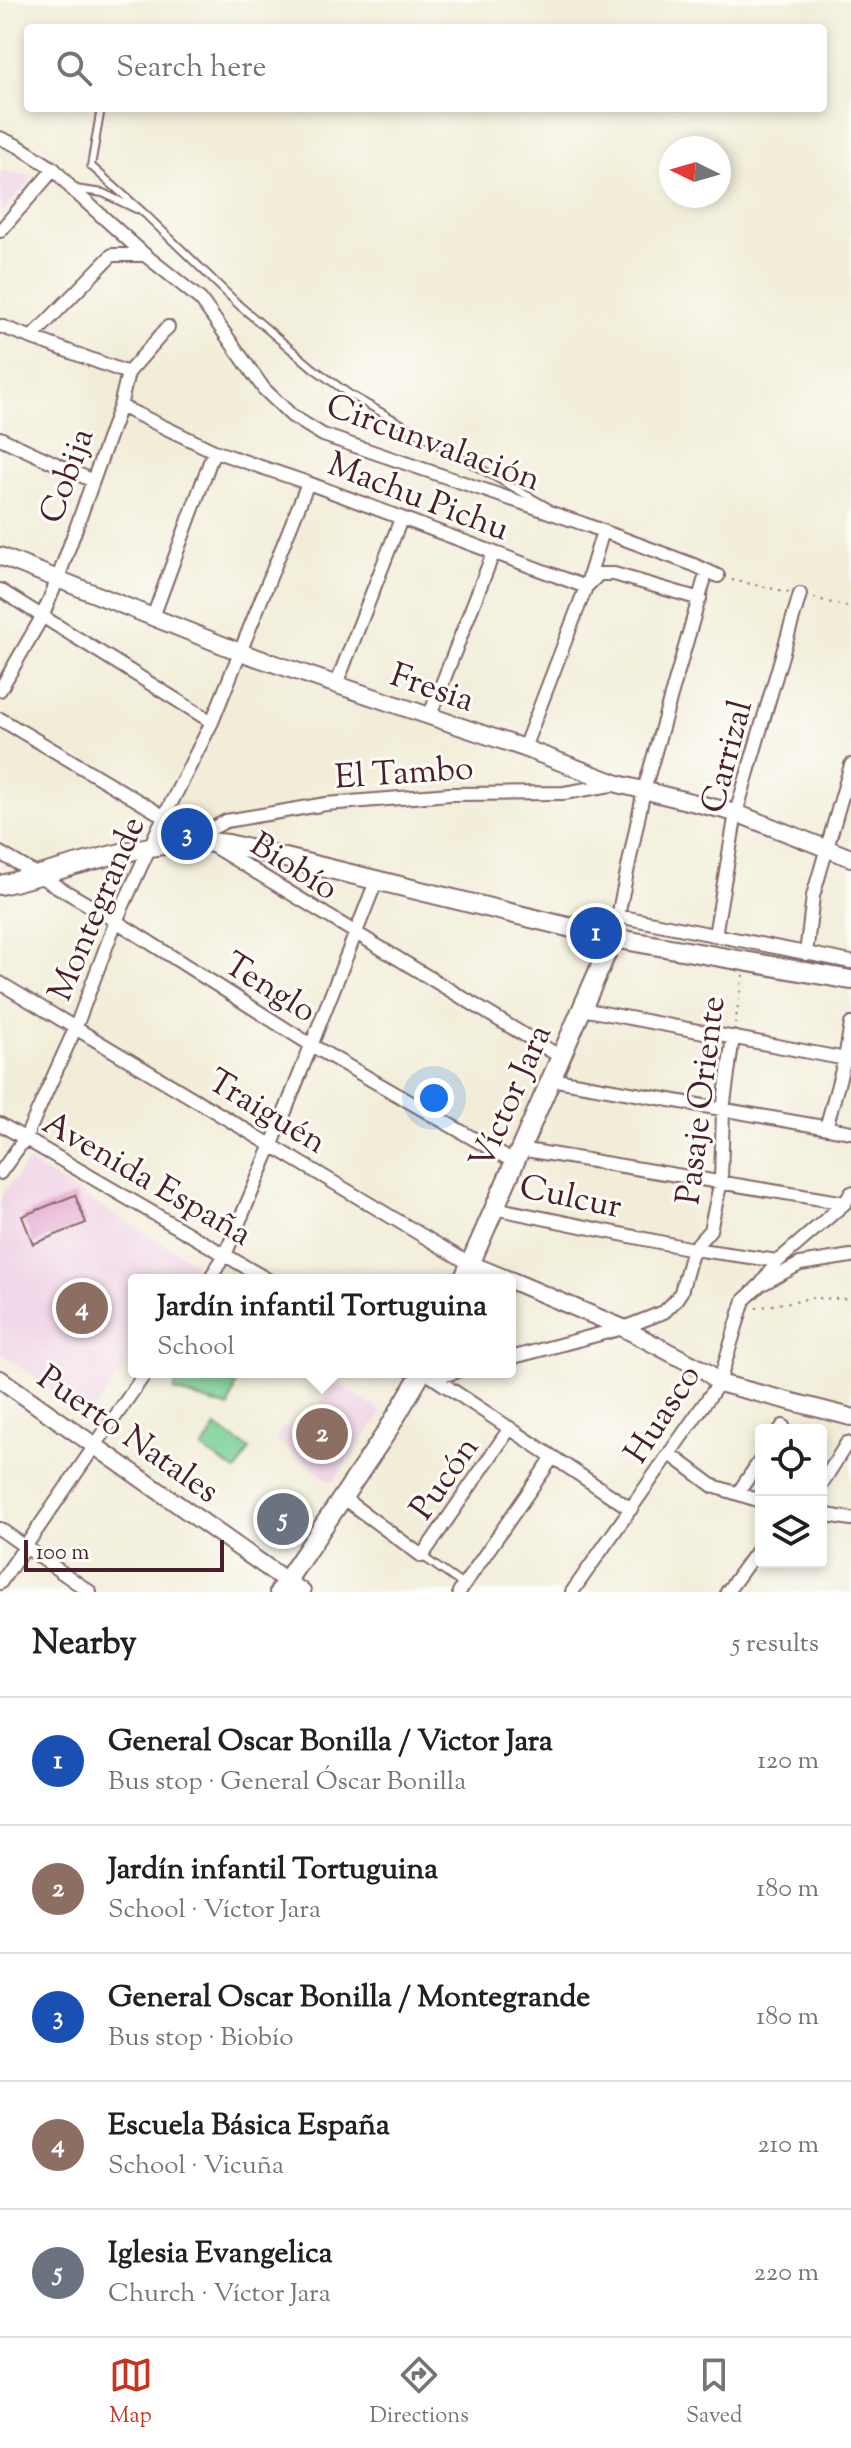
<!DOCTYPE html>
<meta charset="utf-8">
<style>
:root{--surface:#fff;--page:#f2f2f2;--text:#202124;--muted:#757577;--line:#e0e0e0;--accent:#c8321e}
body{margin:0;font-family:"Sorts Mill Goudy",serif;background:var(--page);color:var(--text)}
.controls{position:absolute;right:24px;bottom:24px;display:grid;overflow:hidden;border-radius:8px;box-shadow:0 4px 12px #0003}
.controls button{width:72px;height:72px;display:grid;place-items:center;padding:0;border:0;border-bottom:2px solid var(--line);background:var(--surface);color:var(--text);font:40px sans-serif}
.compass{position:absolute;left:659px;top:136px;width:72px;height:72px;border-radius:50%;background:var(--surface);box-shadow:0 4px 12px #0003;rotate:275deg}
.scale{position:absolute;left:24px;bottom:20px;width:200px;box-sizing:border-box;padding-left:8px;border:4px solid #4a1f2b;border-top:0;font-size:22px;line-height:28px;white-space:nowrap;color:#4a1f2b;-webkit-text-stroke:6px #fdfcf7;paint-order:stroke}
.you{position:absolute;left:434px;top:1098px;width:28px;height:28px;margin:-20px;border:6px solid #fff;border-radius:50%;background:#1a73e8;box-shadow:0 0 0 12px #1a73e833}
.badge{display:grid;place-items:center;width:52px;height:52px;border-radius:50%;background:var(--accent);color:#fff;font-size:26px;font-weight:700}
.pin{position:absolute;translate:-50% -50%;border:4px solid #fff;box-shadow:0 2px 8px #0006}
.popup{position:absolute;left:128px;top:1274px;width:388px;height:104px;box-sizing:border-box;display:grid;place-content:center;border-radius:8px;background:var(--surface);filter:drop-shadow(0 2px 6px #0005);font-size:26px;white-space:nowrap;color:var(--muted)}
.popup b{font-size:30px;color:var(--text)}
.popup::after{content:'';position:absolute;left:50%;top:100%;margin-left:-16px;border:16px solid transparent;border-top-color:var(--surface)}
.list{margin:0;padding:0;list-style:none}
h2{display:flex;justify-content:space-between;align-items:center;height:104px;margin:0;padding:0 32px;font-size:34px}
h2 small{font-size:26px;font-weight:400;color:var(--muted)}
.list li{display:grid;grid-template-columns:52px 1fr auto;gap:24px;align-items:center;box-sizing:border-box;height:128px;padding:0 32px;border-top:2px solid var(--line)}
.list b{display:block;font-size:30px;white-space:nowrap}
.list p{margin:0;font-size:26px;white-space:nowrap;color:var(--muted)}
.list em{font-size:26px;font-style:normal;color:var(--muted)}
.icon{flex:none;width:44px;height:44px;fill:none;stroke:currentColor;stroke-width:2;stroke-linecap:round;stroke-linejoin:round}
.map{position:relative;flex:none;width:851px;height:1592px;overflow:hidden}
.search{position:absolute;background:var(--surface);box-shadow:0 4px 12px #0003;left:24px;right:24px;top:24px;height:88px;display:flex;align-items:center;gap:20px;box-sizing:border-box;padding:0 28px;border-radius:8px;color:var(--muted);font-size:30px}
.sheet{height:744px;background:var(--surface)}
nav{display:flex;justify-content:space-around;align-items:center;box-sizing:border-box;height:112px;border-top:2px solid var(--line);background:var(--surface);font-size:22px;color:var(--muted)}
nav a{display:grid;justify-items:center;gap:4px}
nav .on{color:var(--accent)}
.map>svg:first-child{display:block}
.built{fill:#efd0e5}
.green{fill:#76cd92;stroke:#60765e;stroke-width:2}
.building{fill:#df96c7}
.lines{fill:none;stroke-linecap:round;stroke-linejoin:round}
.service-casing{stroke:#846768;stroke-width:10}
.minor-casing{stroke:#846768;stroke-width:16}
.tertiary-casing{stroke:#846768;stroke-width:20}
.secondary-casing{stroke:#846768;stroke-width:22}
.path{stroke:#846768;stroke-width:2;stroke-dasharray:2 6;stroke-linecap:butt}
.service{stroke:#fff;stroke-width:6}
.minor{stroke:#fff;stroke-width:12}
.tertiary{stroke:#fff;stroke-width:16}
.secondary{stroke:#fff;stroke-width:18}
.labels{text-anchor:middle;stroke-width:6;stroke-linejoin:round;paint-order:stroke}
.street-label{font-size:34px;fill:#4a1f2b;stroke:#fdfcf7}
</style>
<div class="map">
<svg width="851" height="1592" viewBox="0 0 851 1592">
<rect width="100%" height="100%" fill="#fdfcf7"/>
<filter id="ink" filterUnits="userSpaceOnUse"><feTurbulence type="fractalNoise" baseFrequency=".0125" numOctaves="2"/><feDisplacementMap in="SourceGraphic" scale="16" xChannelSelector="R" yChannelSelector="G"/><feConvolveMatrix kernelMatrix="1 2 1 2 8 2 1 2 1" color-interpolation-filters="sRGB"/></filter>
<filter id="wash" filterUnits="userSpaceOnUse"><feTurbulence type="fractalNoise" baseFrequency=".006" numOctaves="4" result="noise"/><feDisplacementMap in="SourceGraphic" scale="32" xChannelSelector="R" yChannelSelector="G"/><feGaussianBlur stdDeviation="1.8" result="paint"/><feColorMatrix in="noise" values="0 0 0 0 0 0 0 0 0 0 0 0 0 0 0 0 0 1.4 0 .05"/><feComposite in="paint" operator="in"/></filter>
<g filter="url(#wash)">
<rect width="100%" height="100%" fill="#f1edd8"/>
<path class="built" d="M 0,171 L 34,176 L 0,216 Z
M 27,1162 L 195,1263 L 184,1280 L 134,1280 L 134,1353 L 90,1416 L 0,1353 L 0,1198 Z
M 336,1381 L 382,1413 L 332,1483 L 276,1439 L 280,1430 L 310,1418 Z"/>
<path class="green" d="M 179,1372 L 227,1372 L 238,1375 L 229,1408 L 174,1391 Z
M 216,1427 L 250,1449 L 236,1471 L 202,1449 Z"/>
<g id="blocks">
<path class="building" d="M 75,1195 L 86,1223 L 33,1244 L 22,1216 Z"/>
</g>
</g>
<g filter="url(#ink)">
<use href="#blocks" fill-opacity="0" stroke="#846768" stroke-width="2"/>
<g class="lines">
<defs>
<path id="service" d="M 101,108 L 91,166 L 145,214 L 240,306 L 313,368 L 349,394 L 548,507
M 75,189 L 103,193 L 136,209
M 422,1556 L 463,1585"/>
<path id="minor" d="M 0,138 L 18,146 L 54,169 L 72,189 L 145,255
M 0,231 L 54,169
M 0,326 L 128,373
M 32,337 L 112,255 L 145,255 L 174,278 L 201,300 L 264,389 L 292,416 L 323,435 L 584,524 L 694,565 L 718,576
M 120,406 L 214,451 L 308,483 L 586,587 L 599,574 L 614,574 L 700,599
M 0,438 L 93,481
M 0,590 L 212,722
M 153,617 L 214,451
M 336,685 L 401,519
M 0,690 L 42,617 L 57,581 L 120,406 L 128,373 L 168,327
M 429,717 L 493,554
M 0,719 C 189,829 373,945 561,1057
M 524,748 L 586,587 L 603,531
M 202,840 L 209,830 L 226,821 L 326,804 L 450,794 L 564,793 L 617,784
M 0,853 L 116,921 L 311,1045 L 514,1162
M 618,916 L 644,790 L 704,581
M 568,927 L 583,918 L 618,916 L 851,962
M 715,935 L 736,813 L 800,594
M 806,954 L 813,896 L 851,765
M 0,983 L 470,1264
M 582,1009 L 851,1060
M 551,1079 L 851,1132
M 0,1124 L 268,1280
M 826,1128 L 845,1059 L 851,1024
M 520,1149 L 845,1203
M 0,1173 L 26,1137 L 75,1029 L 116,921 L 158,829 L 212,722 L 308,483
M 494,1208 L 693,1249 L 778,1261
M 209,1280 L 225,1255 L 271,1147 L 377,879
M 764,1283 L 800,1264 L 851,1256
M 510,1358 L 623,1328 L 664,1312 L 675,1301 L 681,1292 L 693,1249 L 710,1230 L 721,1181 L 723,1110 L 733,1037
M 425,1372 L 631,1509
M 434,1378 L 456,1372
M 780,1430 L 783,1426
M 670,1454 L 713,1486 L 761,1501
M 821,1485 L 847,1443
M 738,1493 L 761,1459
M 343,1498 L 422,1556 L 510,1428
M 821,1514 L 851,1519
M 0,1529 L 90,1592
M 0,1583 L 146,1372
M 459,1592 L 553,1457
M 572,1592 L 719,1383 L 744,1300 L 761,1284 L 778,1261 L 845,1203 L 851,1193
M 727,1592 L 761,1545"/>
<path id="tertiary" d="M 0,556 L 240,652 L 524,748 L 618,784 L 736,813 L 851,858
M 470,1264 L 509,1280
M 510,1280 L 623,1328 L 707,1372 L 719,1383 L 851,1417
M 0,1379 L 302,1592"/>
<path id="secondary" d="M 0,885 C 73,869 154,834 228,844 L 613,938 L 851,980
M 463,1280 L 613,938
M 279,1592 L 386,1433 L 422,1372"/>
</defs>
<use href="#service" class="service-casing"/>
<use href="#minor" class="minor-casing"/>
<use href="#tertiary" class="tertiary-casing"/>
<use href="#secondary" class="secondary-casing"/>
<path class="path" d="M 732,580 L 789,592
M 814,598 L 851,608
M 735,1024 L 743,975
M 756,1308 L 811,1298 L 851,1299"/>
<use href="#service" class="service"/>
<use href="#minor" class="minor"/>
<use href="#tertiary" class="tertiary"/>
<use href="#secondary" class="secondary"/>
</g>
</g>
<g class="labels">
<g class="street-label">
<text transform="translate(434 441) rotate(20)" y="12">Circunvalación</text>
<text transform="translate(65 475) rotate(-70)" y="12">Cobija</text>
<text transform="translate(419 495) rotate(21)" y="12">Machu Pichu</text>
<text transform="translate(433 686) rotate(19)" y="12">Fresia</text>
<text transform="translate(725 756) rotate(-75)" y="12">Carrizal</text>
<text transform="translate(404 771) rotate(-4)" y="12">El Tambo</text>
<text transform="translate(295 865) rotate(32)" y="12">Biobío</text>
<text transform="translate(95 908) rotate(-67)" y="12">Montegrande</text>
<text transform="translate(271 986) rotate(32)" y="12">Tenglo</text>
<text transform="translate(509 1096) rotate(-66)" y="12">Víctor Jara</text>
<text transform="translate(699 1100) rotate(-83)" y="12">Pasaje Oriente</text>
<text transform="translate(268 1110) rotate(31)" y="12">Traiguén</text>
<text transform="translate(148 1177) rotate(30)" y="12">Avenida España</text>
<text transform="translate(571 1195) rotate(12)" y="12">Culcur</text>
<text transform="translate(661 1413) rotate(-57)" y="12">Huasco</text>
<text transform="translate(129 1433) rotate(35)" y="12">Puerto Natales</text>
<text transform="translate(443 1477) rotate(-55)" y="12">Pucón</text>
</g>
</g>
</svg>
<div class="controls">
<button><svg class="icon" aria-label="locate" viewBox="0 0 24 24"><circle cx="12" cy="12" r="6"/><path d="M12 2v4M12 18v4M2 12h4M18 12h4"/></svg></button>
<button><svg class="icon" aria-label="layers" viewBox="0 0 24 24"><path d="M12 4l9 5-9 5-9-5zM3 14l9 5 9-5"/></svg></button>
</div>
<svg class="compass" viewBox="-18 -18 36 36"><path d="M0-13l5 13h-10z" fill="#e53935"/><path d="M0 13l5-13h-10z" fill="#757577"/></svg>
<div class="scale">100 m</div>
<div class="you"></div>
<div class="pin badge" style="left:596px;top:933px;background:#1a4fb4">1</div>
<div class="pin badge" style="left:322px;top:1434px;background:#8d6e63">2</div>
<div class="popup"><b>Jardín infantil Tortuguina</b>School</div>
<div class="pin badge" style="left:187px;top:834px;background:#1a4fb4">3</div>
<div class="pin badge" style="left:82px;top:1308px;background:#8d6e63">4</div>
<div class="pin badge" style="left:283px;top:1519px;background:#6b7280">5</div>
<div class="search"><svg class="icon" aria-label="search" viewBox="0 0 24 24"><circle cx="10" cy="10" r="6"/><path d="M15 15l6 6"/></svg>Search here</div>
</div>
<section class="sheet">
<h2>Nearby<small>5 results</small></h2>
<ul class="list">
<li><span class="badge" style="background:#1a4fb4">1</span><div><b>General Oscar Bonilla / Victor Jara</b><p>Bus stop · General Óscar Bonilla</p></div><em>120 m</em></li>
<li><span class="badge" style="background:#8d6e63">2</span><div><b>Jardín infantil Tortuguina</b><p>School · Víctor Jara</p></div><em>180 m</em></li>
<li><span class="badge" style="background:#1a4fb4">3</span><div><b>General Oscar Bonilla / Montegrande</b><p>Bus stop · Biobío</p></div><em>180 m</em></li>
<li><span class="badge" style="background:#8d6e63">4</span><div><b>Escuela Básica España</b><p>School · Vicuña</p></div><em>210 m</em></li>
<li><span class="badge" style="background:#6b7280">5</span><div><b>Iglesia Evangelica</b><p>Church · Víctor Jara</p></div><em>220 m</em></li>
</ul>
</section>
<nav>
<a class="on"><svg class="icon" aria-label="map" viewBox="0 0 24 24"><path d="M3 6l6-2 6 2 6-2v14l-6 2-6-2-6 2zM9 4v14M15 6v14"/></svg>Map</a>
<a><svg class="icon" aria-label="directions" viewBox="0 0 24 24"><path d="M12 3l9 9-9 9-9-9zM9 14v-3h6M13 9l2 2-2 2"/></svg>Directions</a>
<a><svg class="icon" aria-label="saved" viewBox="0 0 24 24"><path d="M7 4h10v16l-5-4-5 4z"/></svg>Saved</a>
</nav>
